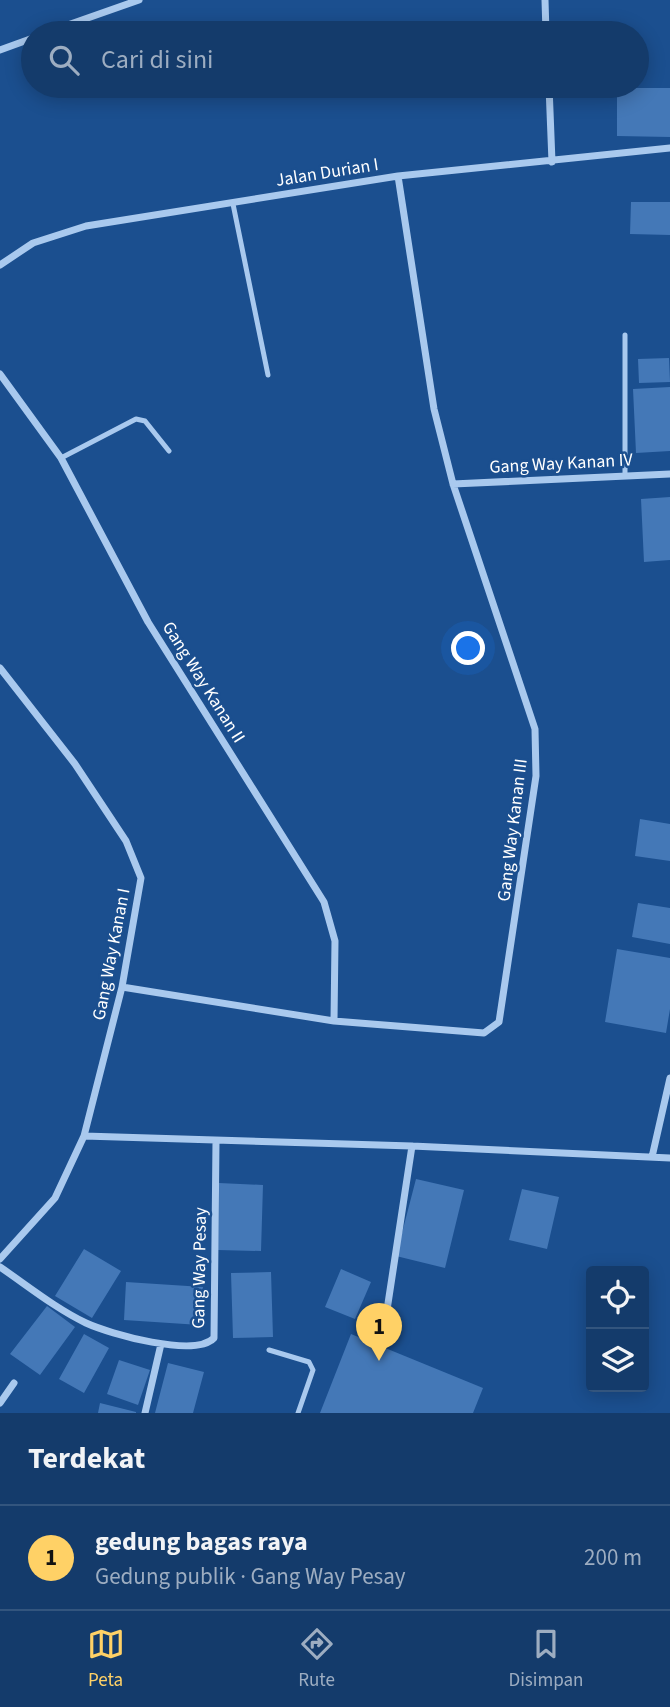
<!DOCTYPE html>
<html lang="id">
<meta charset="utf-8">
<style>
:root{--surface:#143b6b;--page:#214673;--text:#f1f3f6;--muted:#9dadc1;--line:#33557e;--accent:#ffd166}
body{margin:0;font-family:"Source Sans 3",sans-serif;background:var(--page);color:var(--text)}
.controls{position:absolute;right:21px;bottom:21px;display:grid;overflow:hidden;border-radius:7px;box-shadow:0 4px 18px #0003}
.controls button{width:63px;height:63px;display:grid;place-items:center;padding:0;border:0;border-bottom:2px solid var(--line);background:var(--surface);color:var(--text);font:35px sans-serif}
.you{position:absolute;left:469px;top:649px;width:24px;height:24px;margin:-18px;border:5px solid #fff;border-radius:50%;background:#1a73e8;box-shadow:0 0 0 10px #1a73e833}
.badge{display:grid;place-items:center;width:46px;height:46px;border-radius:50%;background:var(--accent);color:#111;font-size:23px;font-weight:700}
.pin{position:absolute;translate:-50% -58px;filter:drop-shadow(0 2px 4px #0008)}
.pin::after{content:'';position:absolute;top:37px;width:24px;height:21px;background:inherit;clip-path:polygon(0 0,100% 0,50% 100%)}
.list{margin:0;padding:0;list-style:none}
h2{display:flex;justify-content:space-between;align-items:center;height:91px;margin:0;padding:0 28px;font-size:30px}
h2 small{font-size:23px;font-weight:400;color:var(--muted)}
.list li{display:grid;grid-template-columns:46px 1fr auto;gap:21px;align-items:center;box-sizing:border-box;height:105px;padding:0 28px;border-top:2px solid var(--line)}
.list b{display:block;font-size:26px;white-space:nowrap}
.list p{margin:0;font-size:23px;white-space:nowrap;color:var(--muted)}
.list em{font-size:23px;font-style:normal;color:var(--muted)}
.icon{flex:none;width:38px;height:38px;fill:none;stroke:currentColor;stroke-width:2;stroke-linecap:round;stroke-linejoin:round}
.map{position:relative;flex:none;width:670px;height:1413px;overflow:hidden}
.search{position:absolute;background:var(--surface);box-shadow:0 4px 18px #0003;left:21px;right:21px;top:21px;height:77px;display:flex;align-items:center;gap:18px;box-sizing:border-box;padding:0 24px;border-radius:38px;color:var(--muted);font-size:26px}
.sheet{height:196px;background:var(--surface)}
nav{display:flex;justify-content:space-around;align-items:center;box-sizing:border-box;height:98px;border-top:2px solid var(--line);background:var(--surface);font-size:19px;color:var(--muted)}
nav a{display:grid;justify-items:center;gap:4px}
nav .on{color:var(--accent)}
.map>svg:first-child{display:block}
.building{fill:#4478b7}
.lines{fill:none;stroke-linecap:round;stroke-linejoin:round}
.service{stroke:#a9c9ee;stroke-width:5}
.minor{stroke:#a9c9ee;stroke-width:7}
.labels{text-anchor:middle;stroke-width:5;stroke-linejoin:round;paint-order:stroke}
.street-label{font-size:18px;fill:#fff;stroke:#1b4f8f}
</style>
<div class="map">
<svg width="670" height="1413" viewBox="0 0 670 1413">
<rect width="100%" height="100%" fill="#1b4f8f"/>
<path class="building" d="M 617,88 L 670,88 L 670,137 L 617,136 Z
M 631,202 L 670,202 L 670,235 L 630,234 Z
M 669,358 L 670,382 L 639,383 L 638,359 Z
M 670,387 L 670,451 L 636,453 L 633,389 Z
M 670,497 L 670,560 L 644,562 L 641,499 Z
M 640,819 L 670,824 L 670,861 L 635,856 Z
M 638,903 L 670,908 L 670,944 L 632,937 Z
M 617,949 L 670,958 L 670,1009 L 666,1033 L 605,1022 Z
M 416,1179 L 464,1190 L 445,1268 L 396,1256 Z
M 219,1183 L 263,1185 L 261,1251 L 218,1250 Z
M 522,1189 L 559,1197 L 547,1249 L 509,1240 Z
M 84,1249 L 121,1271 L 92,1318 L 55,1296 Z
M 341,1269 L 371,1282 L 355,1319 L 325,1307 Z
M 271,1272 L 273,1337 L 233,1338 L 231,1273 Z
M 126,1282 L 203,1287 L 200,1325 L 124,1320 Z
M 47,1306 L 75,1327 L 40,1375 L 10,1354 Z
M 84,1334 L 109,1348 L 84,1393 L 59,1379 Z
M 351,1334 L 483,1388 L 473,1413 L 320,1413 Z
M 119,1360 L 150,1370 L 138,1405 L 107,1394 Z
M 168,1363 L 204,1372 L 193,1413 L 155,1413 Z
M 100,1403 L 136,1412 L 136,1413 L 98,1413 Z"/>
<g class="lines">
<path class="service" d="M 233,204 L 268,375
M 625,335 L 625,476
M 61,458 L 136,419 L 145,421 L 169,451
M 269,1350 L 309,1362 L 313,1370 L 298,1413"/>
<path class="minor" d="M 545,0 L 546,33
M 45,33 L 139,0
M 0,50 L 33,38
M 549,86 L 552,162
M 0,265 L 33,243 L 86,226 L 398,176 L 670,148
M 0,374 L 61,458 L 148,622 L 324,902 L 335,941 L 334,1021
M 453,484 L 670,474
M 0,668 L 75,764 L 126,841 L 141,878 L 122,987 L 84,1136 L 55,1198 L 0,1259
M 122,987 L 334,1021 L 484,1033 L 499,1022 L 536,776 L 535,729 L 453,484 L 434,409 L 398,176
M 84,1136 L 412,1146 L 670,1158
M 652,1157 L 670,1078
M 0,1267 C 28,1286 55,1308 86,1323 C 110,1334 195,1358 214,1338 L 216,1141
M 387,1310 L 412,1146
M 0,1403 L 14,1383
M 145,1413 L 161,1344"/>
</g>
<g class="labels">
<g class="street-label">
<text transform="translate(327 172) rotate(-9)" y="6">Jalan Durian I</text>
<text transform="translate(561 463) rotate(-3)" y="6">Gang Way Kanan IV</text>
<text transform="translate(204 682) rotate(58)" y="6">Gang Way Kanan II</text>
<text transform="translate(512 830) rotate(-83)" y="6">Gang Way Kanan III</text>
<text transform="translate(111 954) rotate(-79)" y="6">Gang Way Kanan I</text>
<text transform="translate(199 1268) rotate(-89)" y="6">Gang Way Pesay</text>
</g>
</g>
</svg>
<div class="controls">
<button><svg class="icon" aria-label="locate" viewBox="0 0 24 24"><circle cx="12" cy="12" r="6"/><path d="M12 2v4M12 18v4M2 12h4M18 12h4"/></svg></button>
<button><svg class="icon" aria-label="layers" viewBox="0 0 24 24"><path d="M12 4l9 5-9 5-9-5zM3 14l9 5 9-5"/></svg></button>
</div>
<div class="you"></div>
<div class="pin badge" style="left:379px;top:1361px">1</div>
<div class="search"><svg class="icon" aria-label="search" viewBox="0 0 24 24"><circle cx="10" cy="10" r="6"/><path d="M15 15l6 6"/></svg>Cari di sini</div>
</div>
<section class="sheet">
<h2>Terdekat<small></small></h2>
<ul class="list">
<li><span class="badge">1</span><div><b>gedung bagas raya</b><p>Gedung publik · Gang Way Pesay</p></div><em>200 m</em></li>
</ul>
</section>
<nav>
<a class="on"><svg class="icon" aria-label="map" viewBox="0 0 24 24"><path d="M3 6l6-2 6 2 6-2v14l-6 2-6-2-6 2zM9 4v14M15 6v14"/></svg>Peta</a>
<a><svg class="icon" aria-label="directions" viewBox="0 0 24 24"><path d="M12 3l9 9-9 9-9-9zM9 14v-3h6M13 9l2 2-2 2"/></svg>Rute</a>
<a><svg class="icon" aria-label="saved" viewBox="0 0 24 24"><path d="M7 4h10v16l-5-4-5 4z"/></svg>Disimpan</a>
</nav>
